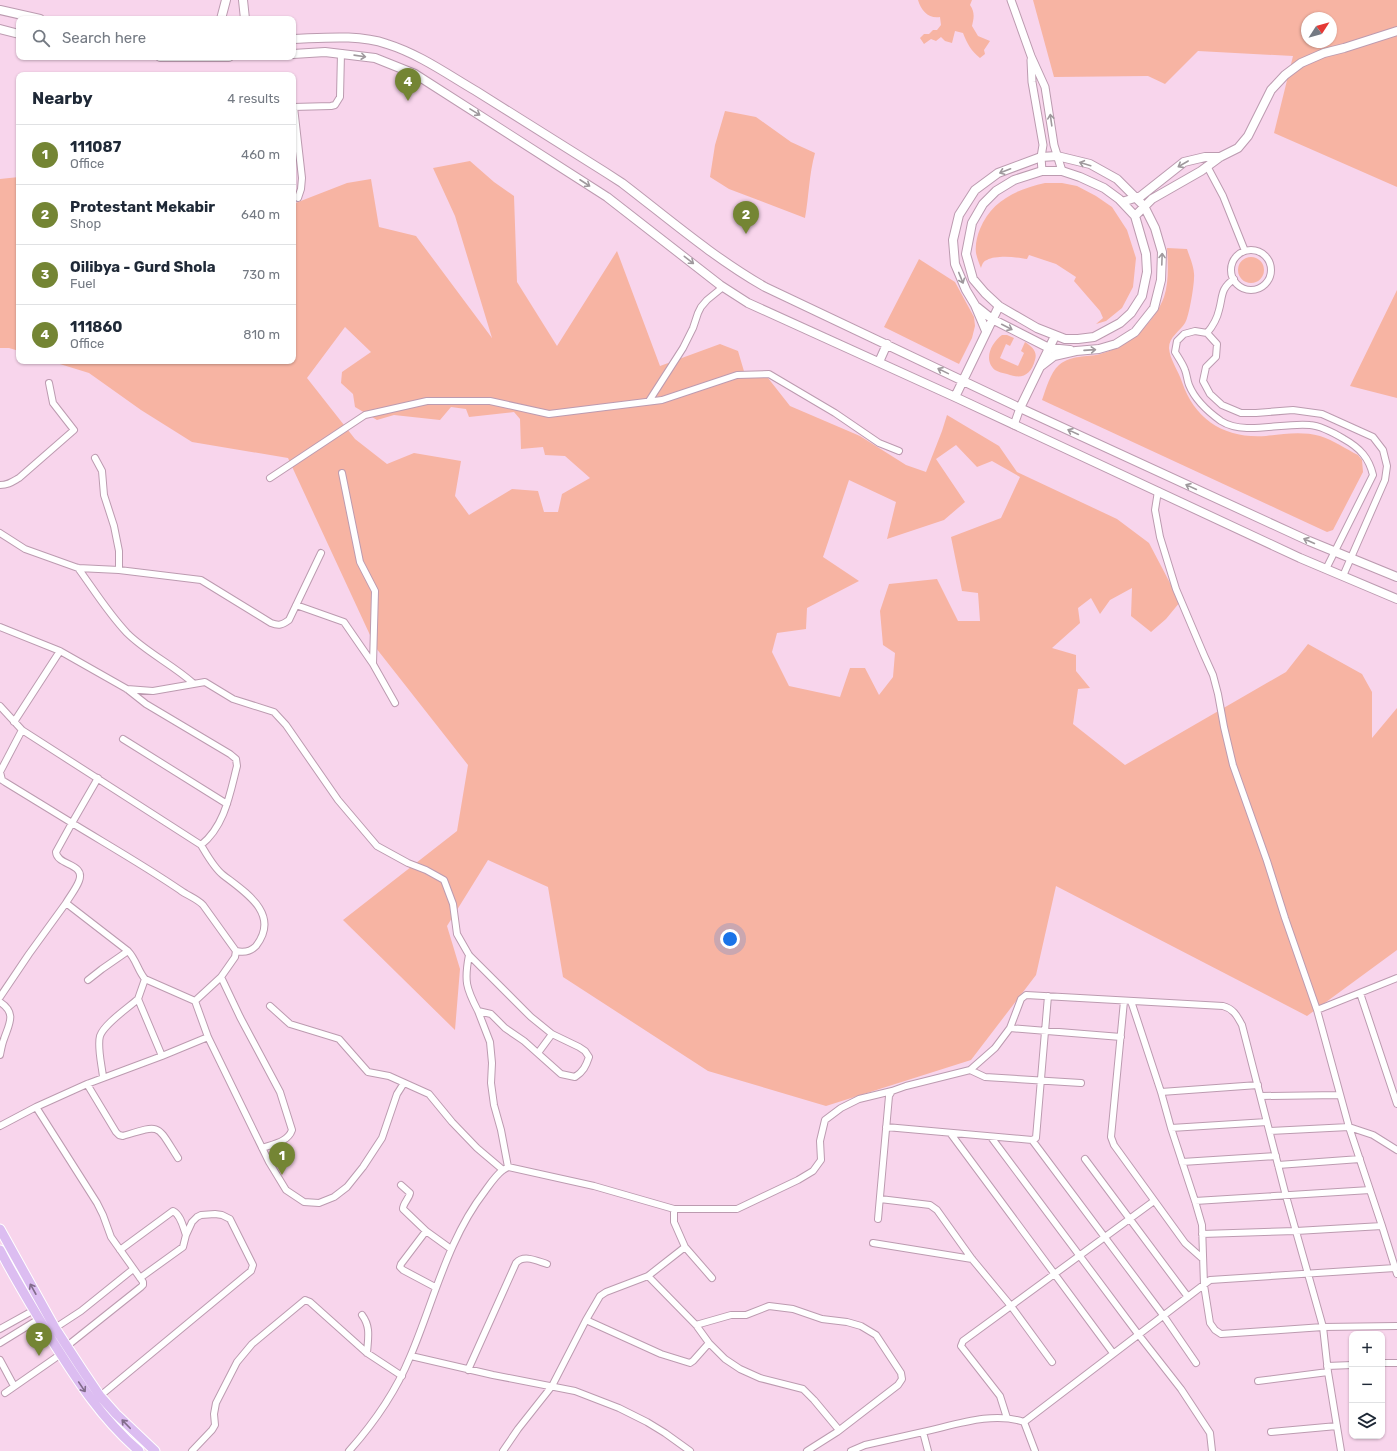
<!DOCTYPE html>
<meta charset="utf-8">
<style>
:root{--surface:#fff;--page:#f6f6f7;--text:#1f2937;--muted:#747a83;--line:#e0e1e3;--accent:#748534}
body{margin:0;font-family:Rubik,sans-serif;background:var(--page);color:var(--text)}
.controls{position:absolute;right:12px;bottom:12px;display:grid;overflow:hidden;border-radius:8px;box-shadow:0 1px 3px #0004}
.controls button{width:36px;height:36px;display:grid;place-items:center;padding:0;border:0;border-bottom:1px solid var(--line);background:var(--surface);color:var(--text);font:20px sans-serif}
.compass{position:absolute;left:1301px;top:12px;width:36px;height:36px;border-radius:50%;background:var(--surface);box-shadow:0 1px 3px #0004;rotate:54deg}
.you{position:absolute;left:730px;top:939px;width:14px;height:14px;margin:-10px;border:3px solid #fff;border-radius:50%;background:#1a73e8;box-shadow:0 0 0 6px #1a73e833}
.badge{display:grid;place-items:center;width:26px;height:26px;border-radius:50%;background:var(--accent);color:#fff;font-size:13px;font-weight:700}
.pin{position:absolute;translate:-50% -33px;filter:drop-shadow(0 1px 2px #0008)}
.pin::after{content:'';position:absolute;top:21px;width:14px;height:12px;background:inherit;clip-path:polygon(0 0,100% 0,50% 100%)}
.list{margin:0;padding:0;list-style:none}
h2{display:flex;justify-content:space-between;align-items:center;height:52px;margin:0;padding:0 16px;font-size:17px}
h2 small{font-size:13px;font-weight:400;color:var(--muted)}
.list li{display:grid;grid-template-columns:26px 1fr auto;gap:12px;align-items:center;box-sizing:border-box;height:60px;padding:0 16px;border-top:1px solid var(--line)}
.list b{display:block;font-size:15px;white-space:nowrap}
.list p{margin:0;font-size:13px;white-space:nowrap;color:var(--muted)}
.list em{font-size:13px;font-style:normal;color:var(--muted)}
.icon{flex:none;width:22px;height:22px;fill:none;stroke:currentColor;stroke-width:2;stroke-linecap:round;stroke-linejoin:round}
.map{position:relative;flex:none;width:1397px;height:1451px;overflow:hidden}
.search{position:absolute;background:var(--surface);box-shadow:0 1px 3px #0004;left:16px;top:16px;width:280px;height:44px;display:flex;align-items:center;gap:10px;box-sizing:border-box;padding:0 14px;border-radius:8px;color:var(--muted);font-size:15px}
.panel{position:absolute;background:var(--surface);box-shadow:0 1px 3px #0004;left:16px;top:72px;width:280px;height:292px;border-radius:8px}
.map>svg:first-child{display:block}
.green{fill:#f7b4a3;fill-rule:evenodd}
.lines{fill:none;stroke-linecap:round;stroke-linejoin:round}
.minor-casing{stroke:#bc9bb0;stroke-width:8}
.tertiary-casing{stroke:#bc9bb0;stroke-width:9}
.secondary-casing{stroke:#bc9bb0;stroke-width:10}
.primary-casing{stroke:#fff;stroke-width:11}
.minor{stroke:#fff;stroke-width:6}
.tertiary{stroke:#fff;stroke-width:7}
.secondary{stroke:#fff;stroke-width:8}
.primary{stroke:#dcbdf1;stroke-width:9}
.oneway{stroke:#9f999d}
.oneway2{stroke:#826c8b}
</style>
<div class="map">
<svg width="1397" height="1451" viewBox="0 0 1397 1451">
<rect width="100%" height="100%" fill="#f8d5ec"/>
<path class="green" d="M 918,0 L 972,0 L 970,5 C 975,12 974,18 972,26 L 978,36 L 990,41 L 984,50 L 985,54 L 980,58 C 971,51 967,43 963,33 L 955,31 L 952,43 L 945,41 L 941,37 L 936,41 L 931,39 L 924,44 L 920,38 L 924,34 L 929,34 L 933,30 L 937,30 L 941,25 L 940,17 C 929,19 921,11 918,0 Z
M 1033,0 L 1397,0 L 1397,187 L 1274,133 L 1293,56 L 1198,51 L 1165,84 L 1148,76 L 1054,77 ZM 1307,18 L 1331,18 L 1331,42 L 1307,42 Z
M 725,111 L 756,117 L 791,142 L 815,153 C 809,174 809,196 805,218 L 729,189 L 710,177 L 715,145 Z
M 470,161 L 494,182 L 514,196 L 517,282 L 557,346 L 617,251 L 660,366 L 720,344 L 738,351 L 746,378 L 768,378 L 790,406 L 860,436 L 906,465 L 926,472 L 942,431 L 947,415 L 999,446 L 1017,472 L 1117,519 L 1149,543 L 1180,602 L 1166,619 L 1151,632 L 1131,616 L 1132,588 L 1110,600 L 1100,614 L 1091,598 L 1078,608 L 1080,623 L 1052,648 L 1076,655 L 1076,671 L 1090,688 L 1078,689 L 1073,724 L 1125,765 L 1286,672 L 1308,644 L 1362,674 L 1372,692 L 1372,738 L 1397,708 L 1397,950 L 1307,1016 L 1056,886 L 1036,975 L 971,1060 L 826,1106 L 708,1071 L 563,977 L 548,887 L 488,860 L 447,926 L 460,969 L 455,1030 L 343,920 L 457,831 L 468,765 L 376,648 L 288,458 L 192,442 L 141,410 L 89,373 L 50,361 L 293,361 L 293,204 L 347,183 L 371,179 L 379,227 L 416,236 L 492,338 L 455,216 L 433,168 ZM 345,327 L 371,352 L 342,372 L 341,383 L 353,394 L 355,407 L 377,420 L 394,415 L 440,420 L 451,407 L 466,409 L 469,417 L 514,412 L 520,419 L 521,449 L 543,447 L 545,455 L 565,456 L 590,478 L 562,494 L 558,512 L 544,512 L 538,491 L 512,489 L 469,515 L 455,496 L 461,461 L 414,453 L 387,464 L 355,439 L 307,378 ZM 956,445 L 977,467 L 992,461 L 1020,477 L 1001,518 L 951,537 L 962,591 L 978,593 L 980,621 L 958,621 L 937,579 L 889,584 L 880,611 L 883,645 L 895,653 L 893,677 L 879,695 L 865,668 L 850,668 L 840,697 L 789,686 L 772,652 L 777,633 L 806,629 L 807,608 L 859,581 L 823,557 L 849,480 L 896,502 L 887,539 L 944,520 L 965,502 L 936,459 Z
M 19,177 L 19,351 L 9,348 L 0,348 L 0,179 Z
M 1045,183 L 1062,183 L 1077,186 L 1096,196 L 1112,207 L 1127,230 L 1136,258 L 1133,287 L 1122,308 L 1106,321 L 1096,324 L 1103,318 L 1100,311 L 1074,281 L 1076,277 L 1056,264 L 1029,255 L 1027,259 C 1017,257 996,255 987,260 C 983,261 982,265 981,268 C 979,263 977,258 976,253 C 975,245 977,236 980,229 C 991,201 1017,189 1045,183 Z
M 1167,248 L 1187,249 C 1190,258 1195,269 1194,278 C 1194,286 1189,317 1185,323 C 1180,331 1169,337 1169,348 C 1170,360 1178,370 1182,382 C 1195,420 1225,439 1266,436 C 1283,434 1302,431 1320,436 C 1333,440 1346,449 1358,455 L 1362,460 L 1363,472 L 1333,530 L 1327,532 L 1042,400 C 1046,389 1050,373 1059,365 C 1073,354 1085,358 1100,354 C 1127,347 1154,324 1164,297 C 1169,282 1168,264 1167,248 Z
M1238 270a13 13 0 1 1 26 0a13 13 0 1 1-26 0Z
M 919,259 L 955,282 L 974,317 L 975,326 L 972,338 L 959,364 L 884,327 Z
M 1397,290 L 1397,398 L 1350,386 Z
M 1002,335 L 1007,335 L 1014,338 L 1010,346 L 1006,344 L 1000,358 L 1018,366 L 1024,353 L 1021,351 L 1025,342 C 1031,346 1038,351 1035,360 C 1031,375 1022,380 1007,374 C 1003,373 998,372 995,370 C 983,360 991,343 1002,335 Z"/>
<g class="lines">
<defs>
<path id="minor" d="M 293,107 L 331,106 L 335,105 L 340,97 L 341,53
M 294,107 L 302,178 L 301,189 L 298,198
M 1207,166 L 1223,196 L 1245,251
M1231 270a20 20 0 1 1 40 0a20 20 0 1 1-40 0Z
M 1207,333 C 1213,326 1217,319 1219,310 C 1223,296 1220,289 1234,279
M 649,401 L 683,348 L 693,328 L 698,313 L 701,307 L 707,300 L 723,287
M 95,458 L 102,471 L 104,495 L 114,526 L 119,551 L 119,570
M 342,473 L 360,562 L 375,591 L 373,664 L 395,703
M 270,478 L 365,415 L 427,401 L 490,401 L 549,414 L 662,400 L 737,375 L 769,374 L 835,413 L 879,443 L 899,451
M 0,485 C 8,485 12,482 19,478 L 74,430 L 53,403 L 49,383
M 1158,491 L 1155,510 L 1160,537 L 1176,589 L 1204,655 L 1213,675 L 1218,694 L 1224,727 L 1233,765 L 1267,861 L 1285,918 L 1317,1010 L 1349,1127 L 1382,1226 L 1397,1274
M 0,533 L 25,549 L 78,568 L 119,570 L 201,580 L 271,623 C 279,626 282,625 289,620 L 321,553
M 78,568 C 94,590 108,613 127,633 C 146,652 173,665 193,683
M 1326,569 L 1373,475 C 1369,458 1360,448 1344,439 C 1334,433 1322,426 1310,425 C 1283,422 1244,436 1221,421 C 1207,411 1195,400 1189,385 C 1187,380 1187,375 1185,370 C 1183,364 1178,357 1175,352 L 1177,341 L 1184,334 L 1195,331 L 1207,333 L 1217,344 L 1216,357 L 1206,367 L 1203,381 L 1210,394 L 1222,405 L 1241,413 L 1256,413 L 1293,410 L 1322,414 L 1373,437 L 1383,450 L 1387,466 L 1385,480 L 1343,576
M 296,605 L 344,622 L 373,664
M 0,627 L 60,651 L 127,689 L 146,704 L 230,754 L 236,759 L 237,766 C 230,793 225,826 201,845 L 22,730 L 0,706
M 127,689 L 153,691 L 205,682 L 233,699 L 274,712 L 286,725 L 338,800 L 377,846 L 408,863 L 426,870 L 444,880 L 453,904 L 457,934 L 469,955 L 531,1017 L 552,1034 L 579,1047 L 585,1051 L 589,1057 C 586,1066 583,1072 575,1077 L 561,1074 L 524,1041 L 505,1028 L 491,1014 L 478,1011 L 490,1042 L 492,1063 L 491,1083 L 494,1105 L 501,1130 L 508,1167
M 14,722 L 60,651
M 22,730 L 0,772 L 2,780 L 5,782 L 72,823 L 56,852 C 57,866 86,863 79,881 C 76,889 70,896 66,903
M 123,739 L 227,804
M 98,778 L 72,823 C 108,845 145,866 180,890 C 188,896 196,898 203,905 L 236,951 L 235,957 L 221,977
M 201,845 C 207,855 214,868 223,875 C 245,892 281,914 256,946 C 250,952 244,953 236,951
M 128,951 C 136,959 138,971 145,979
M 469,955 C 464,981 466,988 478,1011
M 1360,993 L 1397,1104
M 0,997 L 29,954 L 66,903 L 128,951 L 102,969 L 88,980
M 138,999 L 145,979 L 195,1001 L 208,1037 L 269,1162 L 286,1190 L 304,1202 L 319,1203 L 334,1197 L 347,1187 L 363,1167 L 382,1138 L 397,1094 L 404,1083
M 195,1001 L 221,977 L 240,1017 L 280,1092 L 292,1130 C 288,1142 273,1144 262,1148
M 1124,1001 L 1111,1137 L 1114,1145 L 1185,1243 L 1203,1259
M 1131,1001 L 1161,1092 L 1171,1128 L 1195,1201 L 1202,1225 L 1204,1285 L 1210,1323 L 1215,1330 L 1221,1334 L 1323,1327 L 1397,1326
M 0,1002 C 17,1013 9,1024 4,1039 C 2,1044 1,1050 0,1055
M 270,1006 L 290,1024 L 339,1039 L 368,1072 L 389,1076 L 429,1094 L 452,1122 L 477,1148 L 503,1170
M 1317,1010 L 1397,978
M 1010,1028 L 1121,1037
M 538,1053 L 552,1034
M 970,1070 L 985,1077 L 1081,1083
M 103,1077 C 102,1066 97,1047 100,1036 C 104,1024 128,1008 138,999 L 162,1056
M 87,1084 L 116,1132 L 119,1135 L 123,1136 C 162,1124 156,1124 178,1158
M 1161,1092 L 1258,1085
M 1261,1096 L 1340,1095
M 36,1107 L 97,1203 L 103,1215 L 111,1237 L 143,1282 L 143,1285 L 141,1287 L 67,1346
M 0,1126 L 36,1107 L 87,1084 L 162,1056 L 208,1037
M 886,1127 L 1032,1140 L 1036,1138 L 1048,996
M 1171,1128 L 1267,1122
M 1270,1131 L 1349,1127 L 1373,1135 L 1397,1150
M 951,1134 L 1113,1353
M 991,1137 L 1138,1334 L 1181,1389 L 1210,1433 L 1212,1451
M 1032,1140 L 1163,1315 L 1196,1363
M 1085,1159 L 1188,1297
M 1182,1162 L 1276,1156
M 1278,1165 L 1360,1159
M 401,1185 L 410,1193 C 409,1199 403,1203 403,1209 L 426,1231
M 880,1199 L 930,1205 L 937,1210 L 972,1259 L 1011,1306 L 1052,1362
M 1195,1201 L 1370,1190
M 674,1209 L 674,1222 L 685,1247 L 712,1278
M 878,1219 L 889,1096 L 892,1091 L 906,1086 L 970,1070 L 995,1048 L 1010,1028 L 1021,999 L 1026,995 L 1223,1006 C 1234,1009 1237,1016 1242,1025 L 1286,1196 L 1323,1327 L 1328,1372 L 1341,1451
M 1202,1234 L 1296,1231 L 1382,1226
M 873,1243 L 972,1259
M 120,1250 L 173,1211 C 181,1215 183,1227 186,1235
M 648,1276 L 696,1325 L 709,1343 L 725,1359 L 740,1369 L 760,1378 L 803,1389 L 814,1400 L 839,1430
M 435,1287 L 403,1270 L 400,1267 L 401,1264 L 426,1231 L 451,1249
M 362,1315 C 371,1327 368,1338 367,1353
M 586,1320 L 661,1354 L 690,1363 L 693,1361 L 709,1343
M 696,1325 L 731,1315 L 746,1315 L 769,1306 L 793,1309 L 822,1319 L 847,1322 L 861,1326 L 876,1335 L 901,1373 L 902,1379 L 898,1385 L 837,1432 L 807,1451
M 55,1328 L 81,1311 L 132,1270
M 0,1329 L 36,1309
M 0,1343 L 39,1319
M 411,1356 L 493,1375 L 575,1391 L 619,1408 L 647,1422 L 665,1433 L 690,1451
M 0,1360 L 14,1386
M 1382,1363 L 1397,1363
M 1327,1366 L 1352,1365
M 468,1370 L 516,1263 C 524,1254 537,1261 547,1264
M 1258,1381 L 1328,1372
M 5,1393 L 61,1354
M 100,1396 L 251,1271 L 253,1265 L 230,1219 L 222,1215 L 215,1214 L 201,1215 L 197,1217 L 192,1222 L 186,1235 L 183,1247 L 140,1278
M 1007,1418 L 1000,1396 L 961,1346 L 963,1341 L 1154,1201
M 1024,1422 L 1210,1280 L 1395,1268
M 923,1432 C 955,1425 992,1411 1024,1422 L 1035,1451
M 1271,1432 L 1337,1426
M 192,1451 L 212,1430 L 215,1425 L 214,1414 L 216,1403 L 237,1362 L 252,1344 L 305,1300 L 310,1302 L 367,1353 L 402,1376
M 349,1451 C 374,1423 396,1391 410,1357 C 434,1301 447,1240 485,1191 C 490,1184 496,1175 503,1170 L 508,1167 L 594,1186 L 674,1209 L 737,1209 L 798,1180 L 813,1171 L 821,1160 L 820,1141 L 825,1120 L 841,1108 L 859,1099 L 892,1091
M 503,1451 L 518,1429 L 552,1386 L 586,1320 L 600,1296 L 606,1292 L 648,1276 L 685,1247
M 851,1451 L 865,1445 L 923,1432 L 928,1451"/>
<path id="tertiary" d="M 1011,0 L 1031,56 L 1045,87 L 1054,145 L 1062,171
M 1031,60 L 1032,82 L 1043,145 L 1041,157 L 1042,171
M 1014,425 L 1020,408"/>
<path id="secondary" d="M 243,0 L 245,19
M 0,10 L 40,19
M 221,19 L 226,0
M 0,29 L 19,34
M 293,39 C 323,38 358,34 387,44 C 419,54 447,74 476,91 C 519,118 562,145 605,172 L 622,183 C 669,219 714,258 765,287 L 1020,408 L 1309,541 L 1397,577
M 293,54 L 325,52 L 375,58 L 415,74 L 607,197 L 720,285 L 748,303 L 955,397 L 1300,558 L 1397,599
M 160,57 L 229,57
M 1042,171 L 1062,171 L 1080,177 L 1104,188 L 1119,199 L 1135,216 L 1146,254 L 1147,272 L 1142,296 L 1131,313 L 1120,323 L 1094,337 L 1078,339 L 1065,339 L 1037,328 L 999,306 L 985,293 L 973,279 L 966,254 L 972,223 L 983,204 L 996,191 L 1014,180 Z
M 1122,202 L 1141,196 L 1184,162 L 1205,157 L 1220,157
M 1135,216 L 1152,199 L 1201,171 L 1220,157 L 1238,148 L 1248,136 L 1271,90 L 1285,75 L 1301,63 L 1324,53 L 1344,48 L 1397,31
M 977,307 L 992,319 L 1049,348 L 1070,350
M 986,331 L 975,305 L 966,290 L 955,264 L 953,240 L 959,215 L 975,190 L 998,173 L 1041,157 L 1057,156 L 1090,164 L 1117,179 L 1144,206 L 1155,228 L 1162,252 L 1161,280 L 1154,308 L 1135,332 L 1116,344 L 1099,349 L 1076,351 L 1054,356 L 1041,366
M 879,362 L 887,344
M 955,397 L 999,306
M 1020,408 L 1055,336"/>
<path id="primary" d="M 0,1229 L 55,1328 L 83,1371 L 100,1396 L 116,1414 L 155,1451
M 0,1250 C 16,1281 35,1312 53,1342 C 79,1383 102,1419 139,1451"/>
</defs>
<use href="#minor" class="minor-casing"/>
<use href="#tertiary" class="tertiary-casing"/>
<use href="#secondary" class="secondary-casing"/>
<use href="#primary" class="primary-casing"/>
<use href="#minor" class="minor"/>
<use href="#tertiary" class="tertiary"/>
<use href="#secondary" class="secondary"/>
<use href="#primary" class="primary"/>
</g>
<defs><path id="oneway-shaft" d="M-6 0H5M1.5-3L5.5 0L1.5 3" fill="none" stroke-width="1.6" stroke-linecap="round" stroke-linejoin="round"/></defs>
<g class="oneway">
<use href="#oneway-shaft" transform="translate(360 56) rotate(8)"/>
<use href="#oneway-shaft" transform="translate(475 112) rotate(32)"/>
<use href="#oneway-shaft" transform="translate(1051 120) rotate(-98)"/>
<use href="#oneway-shaft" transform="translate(1085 164) rotate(-163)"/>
<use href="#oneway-shaft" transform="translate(1183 164) rotate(150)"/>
<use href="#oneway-shaft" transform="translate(1005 171) rotate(159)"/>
<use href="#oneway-shaft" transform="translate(585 183) rotate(33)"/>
<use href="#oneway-shaft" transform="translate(1162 259) rotate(-88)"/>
<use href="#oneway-shaft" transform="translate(689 260) rotate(38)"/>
<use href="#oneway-shaft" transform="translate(961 278) rotate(68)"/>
<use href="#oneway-shaft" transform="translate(1007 327) rotate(27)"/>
<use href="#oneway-shaft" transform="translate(1090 350) rotate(-4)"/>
<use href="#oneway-shaft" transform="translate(943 371) rotate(-154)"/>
<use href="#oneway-shaft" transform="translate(1073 432) rotate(-155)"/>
<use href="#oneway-shaft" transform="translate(1191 487) rotate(-155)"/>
<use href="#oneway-shaft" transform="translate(1309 541) rotate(-156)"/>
</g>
<g class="oneway2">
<use href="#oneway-shaft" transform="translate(33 1289) rotate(-119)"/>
<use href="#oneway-shaft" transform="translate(82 1387) rotate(56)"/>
<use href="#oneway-shaft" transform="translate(126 1424) rotate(-134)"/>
</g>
</svg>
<div class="controls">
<button>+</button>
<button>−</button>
<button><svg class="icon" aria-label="layers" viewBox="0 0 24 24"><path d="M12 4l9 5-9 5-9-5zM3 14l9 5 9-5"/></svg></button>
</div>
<svg class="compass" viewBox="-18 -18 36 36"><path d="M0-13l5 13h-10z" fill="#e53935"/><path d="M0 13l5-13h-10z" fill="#747a83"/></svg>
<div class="you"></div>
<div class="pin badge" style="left:282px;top:1175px">1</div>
<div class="pin badge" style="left:746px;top:234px">2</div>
<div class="pin badge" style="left:39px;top:1356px">3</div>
<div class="pin badge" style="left:408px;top:101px">4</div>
<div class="search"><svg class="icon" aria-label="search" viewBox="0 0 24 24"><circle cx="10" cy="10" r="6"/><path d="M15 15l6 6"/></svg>Search here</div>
<section class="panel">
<h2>Nearby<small>4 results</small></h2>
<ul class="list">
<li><span class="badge">1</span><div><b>111087</b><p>Office</p></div><em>460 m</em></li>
<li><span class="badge">2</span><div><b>Protestant Mekabir</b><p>Shop</p></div><em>640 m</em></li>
<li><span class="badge">3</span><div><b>Oilibya - Gurd Shola</b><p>Fuel</p></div><em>730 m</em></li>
<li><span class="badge">4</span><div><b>111860</b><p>Office</p></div><em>810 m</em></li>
</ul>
</section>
</div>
